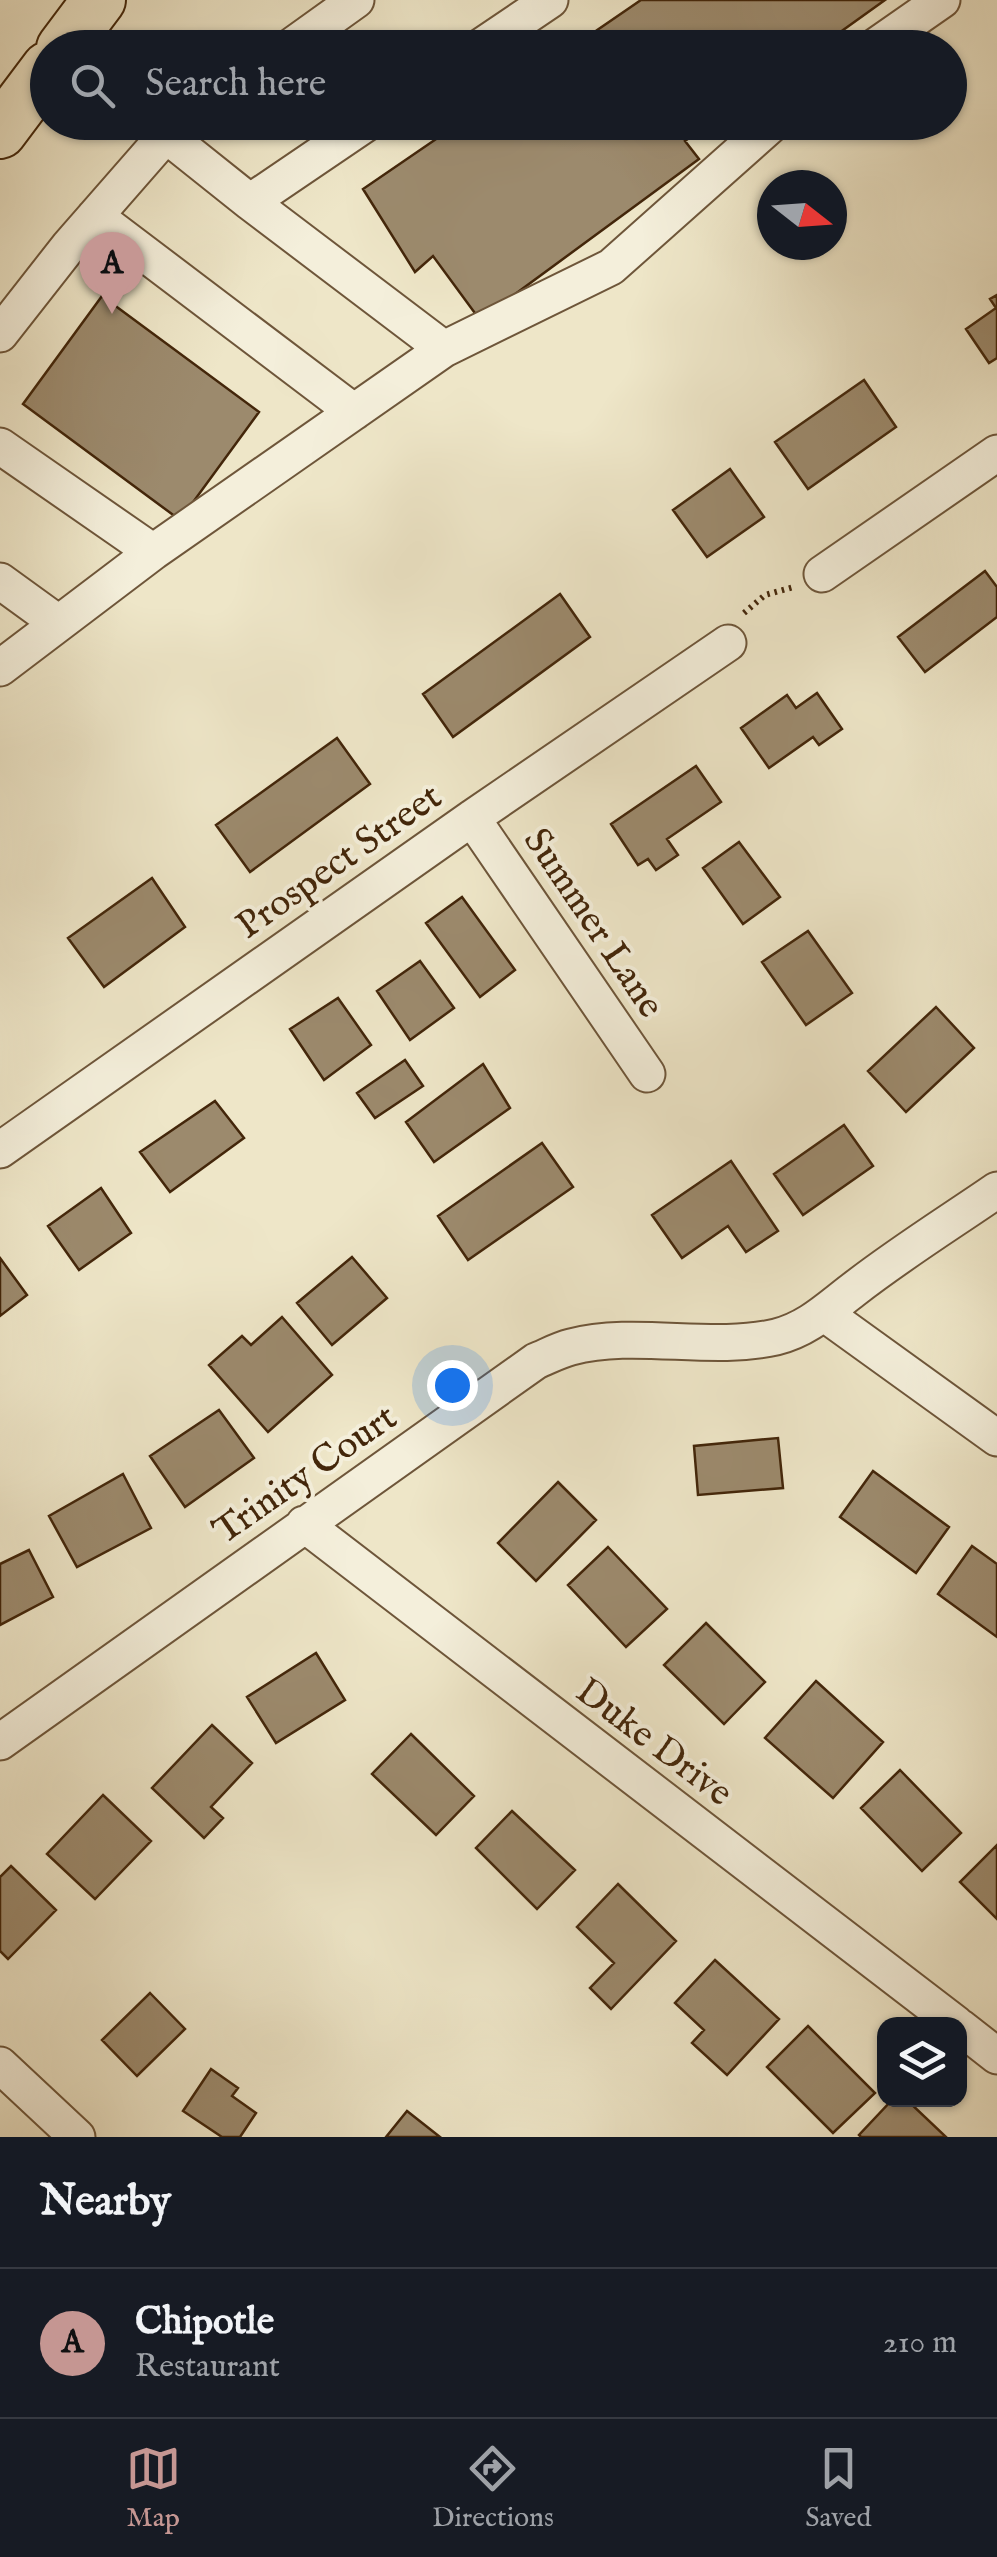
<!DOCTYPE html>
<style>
:root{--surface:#171b24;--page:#242831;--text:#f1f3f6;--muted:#9ea1a6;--line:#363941;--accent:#c59692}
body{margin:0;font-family:"IM FELL English",serif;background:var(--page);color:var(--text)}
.controls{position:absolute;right:30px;bottom:30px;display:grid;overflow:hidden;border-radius:20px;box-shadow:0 2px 8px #0004}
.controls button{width:90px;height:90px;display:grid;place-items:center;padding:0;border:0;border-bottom:2px solid var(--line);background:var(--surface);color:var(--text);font:50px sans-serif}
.compass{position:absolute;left:757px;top:170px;width:90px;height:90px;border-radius:50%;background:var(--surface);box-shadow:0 2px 8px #0004;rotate:107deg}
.you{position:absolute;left:452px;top:1385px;width:35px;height:35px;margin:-25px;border:8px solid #fff;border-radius:50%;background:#1a73e8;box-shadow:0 0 0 15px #1a73e833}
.badge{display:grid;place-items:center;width:65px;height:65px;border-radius:50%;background:var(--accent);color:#111;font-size:32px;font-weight:700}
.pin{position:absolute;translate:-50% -82px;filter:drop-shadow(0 2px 5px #0008)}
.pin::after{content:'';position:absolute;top:52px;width:35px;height:30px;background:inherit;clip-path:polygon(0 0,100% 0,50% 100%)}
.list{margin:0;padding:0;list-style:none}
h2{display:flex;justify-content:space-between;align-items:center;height:130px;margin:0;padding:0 40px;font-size:42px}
h2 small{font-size:32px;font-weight:400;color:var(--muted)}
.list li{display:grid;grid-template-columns:65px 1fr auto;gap:30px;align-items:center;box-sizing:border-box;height:150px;padding:0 40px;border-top:2px solid var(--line)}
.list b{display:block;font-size:38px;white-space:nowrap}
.list p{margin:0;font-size:32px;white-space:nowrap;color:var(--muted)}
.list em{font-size:32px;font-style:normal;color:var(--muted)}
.icon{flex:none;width:55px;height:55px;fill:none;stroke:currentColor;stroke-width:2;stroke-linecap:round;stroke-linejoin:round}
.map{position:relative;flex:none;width:997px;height:2137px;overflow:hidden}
.search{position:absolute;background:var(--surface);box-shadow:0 2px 8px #0004;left:30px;right:30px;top:30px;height:110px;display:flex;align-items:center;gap:25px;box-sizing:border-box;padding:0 35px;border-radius:55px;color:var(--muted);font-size:38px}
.sheet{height:280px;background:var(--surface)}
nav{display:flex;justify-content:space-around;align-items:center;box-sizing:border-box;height:140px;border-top:2px solid var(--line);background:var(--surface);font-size:28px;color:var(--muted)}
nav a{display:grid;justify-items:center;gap:5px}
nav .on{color:var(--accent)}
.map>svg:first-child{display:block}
.building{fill:#9c8a6d;stroke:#43260a;stroke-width:2.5}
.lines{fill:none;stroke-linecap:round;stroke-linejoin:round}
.minor-casing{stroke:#6e563a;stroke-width:39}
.highway-casing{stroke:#43260a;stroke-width:56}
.path{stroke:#43260a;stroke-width:6;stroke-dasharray:2.5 5;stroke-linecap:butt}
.minor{stroke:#f4efdb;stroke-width:35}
.highway{stroke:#eee6c8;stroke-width:52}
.labels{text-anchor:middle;stroke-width:8;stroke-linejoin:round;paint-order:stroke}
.street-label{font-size:38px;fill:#43260a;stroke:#f4efdb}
</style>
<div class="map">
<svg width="997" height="2137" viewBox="0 0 997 2137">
<rect width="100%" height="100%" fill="#eee6c8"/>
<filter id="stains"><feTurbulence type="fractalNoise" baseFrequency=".002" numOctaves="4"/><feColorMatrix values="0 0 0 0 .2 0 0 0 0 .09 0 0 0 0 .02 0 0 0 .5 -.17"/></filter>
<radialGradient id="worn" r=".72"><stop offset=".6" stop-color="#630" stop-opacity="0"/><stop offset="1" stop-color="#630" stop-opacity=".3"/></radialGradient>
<path class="building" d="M 641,0 L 885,0 L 818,48 L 571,48 Z
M 461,122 L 711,122 L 685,141 L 699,159 L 480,320 L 433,256 L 415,272 L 363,189 Z
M 997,295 L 997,358 L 989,363 L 966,329 L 996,308 L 990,299 Z
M 102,296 L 259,412 L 180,520 L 23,404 Z
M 864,380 L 896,427 L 808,489 L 775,442 Z
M 730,469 L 764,517 L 707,557 L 673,510 Z
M 985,571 L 997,587 L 997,617 L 925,672 L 898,637 Z
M 560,594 L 590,637 L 453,737 L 423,694 Z
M 817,693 L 842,729 L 819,745 L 813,737 L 769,768 L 741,728 L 787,695 L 796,708 Z
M 337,738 L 370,784 L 250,872 L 216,825 Z
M 696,766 L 721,802 L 667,839 L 678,855 L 656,870 L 648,859 L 638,865 L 611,824 Z
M 739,842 L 780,897 L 743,924 L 703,868 Z
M 152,878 L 185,927 L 104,987 L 68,938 Z
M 462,897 L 515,970 L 480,997 L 426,923 Z
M 808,931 L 852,993 L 806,1025 L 762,962 Z
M 420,961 L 454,1008 L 410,1040 L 377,991 Z
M 338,998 L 371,1045 L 324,1080 L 290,1029 Z
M 936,1007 L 974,1048 L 906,1112 L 868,1071 Z
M 405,1060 L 423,1086 L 375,1118 L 357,1093 Z
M 483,1064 L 510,1108 L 434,1162 L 406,1122 Z
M 215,1101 L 244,1138 L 170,1192 L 140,1152 Z
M 844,1125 L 873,1166 L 803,1215 L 774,1174 Z
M 542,1143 L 573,1187 L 468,1260 L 438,1216 Z
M 731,1161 L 778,1231 L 746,1252 L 728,1226 L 682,1258 L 652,1215 Z
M 101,1188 L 131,1233 L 79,1270 L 48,1226 Z
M 352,1257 L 387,1298 L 332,1345 L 297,1303 Z
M 0,1258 L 27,1295 L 0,1316 Z
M 282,1317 L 332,1375 L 268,1432 L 209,1365 L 242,1336 L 251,1345 Z
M 219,1410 L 254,1458 L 185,1507 L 150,1456 Z
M 778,1438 L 783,1488 L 698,1495 L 694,1446 Z
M 873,1471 L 949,1527 L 916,1573 L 840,1517 Z
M 123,1474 L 151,1528 L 77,1567 L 49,1516 Z
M 558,1482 L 596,1520 L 536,1581 L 498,1543 Z
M 972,1546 L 997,1564 L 997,1637 L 938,1594 Z
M 608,1547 L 667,1609 L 626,1647 L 568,1585 Z
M 29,1550 L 53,1597 L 0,1625 L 0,1564 Z
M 706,1623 L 765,1682 L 724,1724 L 664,1665 Z
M 316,1653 L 345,1700 L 276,1743 L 247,1697 Z
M 816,1681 L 883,1742 L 833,1798 L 765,1738 Z
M 212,1725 L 252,1763 L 211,1807 L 223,1818 L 204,1838 L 152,1788 Z
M 411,1734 L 474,1796 L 436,1835 L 372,1774 Z
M 900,1770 L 961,1833 L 922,1871 L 861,1808 Z
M 103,1795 L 151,1841 L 95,1899 L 47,1854 Z
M 512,1811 L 575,1870 L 537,1909 L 476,1848 Z
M 997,1845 L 997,1919 L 960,1882 Z
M 11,1866 L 56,1910 L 8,1959 L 0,1951 L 0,1877 Z
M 618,1884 L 676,1941 L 611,2009 L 590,1988 L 614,1963 L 577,1927 Z
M 715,1960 L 779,2019 L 727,2075 L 692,2043 L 704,2030 L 675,2003 Z
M 150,1993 L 185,2029 L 137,2076 L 102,2040 Z
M 808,2026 L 875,2093 L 833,2133 L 767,2067 Z
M 211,2069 L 238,2088 L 232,2096 L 256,2113 L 240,2137 L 222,2137 L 183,2111 Z
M 892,2100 L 907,2100 L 946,2137 L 861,2137 L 859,2135 Z
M 407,2111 L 440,2137 L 386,2137 Z"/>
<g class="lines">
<defs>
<path id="minor" d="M 289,48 L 356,0
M 479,48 L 550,0
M 873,48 L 942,0
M 166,135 L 250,202 L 444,349
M 250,202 L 368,122
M 95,216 L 354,412
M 0,334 L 69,246 L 166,135 L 184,122
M 0,446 L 153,552 L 0,668
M 153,552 L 444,349 L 611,267 L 774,122
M 822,574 L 997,453
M 0,581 L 58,623
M 472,818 L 647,1074
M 0,1150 L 472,818 L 728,643
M 825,1314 L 997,1438
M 304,1524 L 956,2024
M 0,1742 L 536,1361 C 548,1356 559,1350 571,1347 C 635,1330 711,1352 776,1337 C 808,1329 828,1309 853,1290 C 899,1254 949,1223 997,1190
M 960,2027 L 997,2056
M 0,2065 L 77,2137"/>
<path id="highway" d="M 63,48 L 99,0
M 0,132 L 48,68"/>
</defs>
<use href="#minor" class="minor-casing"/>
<use href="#highway" class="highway-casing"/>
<path class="path" d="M 744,613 L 765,595 L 794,587"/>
<use href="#minor" class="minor"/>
<use href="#highway" class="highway"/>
</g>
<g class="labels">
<g class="street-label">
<text transform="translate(338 860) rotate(-35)" y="13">Prospect Street</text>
<text transform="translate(595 922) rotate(56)" y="13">Summer Lane</text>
<text transform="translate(304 1473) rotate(-35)" y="13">Trinity Court</text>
<text transform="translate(655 1741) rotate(37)" y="13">Duke Drive</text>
</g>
</g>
<rect width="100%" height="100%" filter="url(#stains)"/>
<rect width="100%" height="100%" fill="url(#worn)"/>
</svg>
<div class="controls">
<button><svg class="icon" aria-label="layers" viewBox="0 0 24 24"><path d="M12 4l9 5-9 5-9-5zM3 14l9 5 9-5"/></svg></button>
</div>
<svg class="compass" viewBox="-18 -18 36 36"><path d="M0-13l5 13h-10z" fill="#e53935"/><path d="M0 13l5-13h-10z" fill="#9ea1a6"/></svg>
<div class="you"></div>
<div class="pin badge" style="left:112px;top:314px">A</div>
<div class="search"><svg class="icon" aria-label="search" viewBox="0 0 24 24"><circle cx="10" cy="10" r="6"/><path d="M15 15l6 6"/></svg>Search here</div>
</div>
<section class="sheet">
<h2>Nearby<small></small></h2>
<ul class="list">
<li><span class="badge">A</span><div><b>Chipotle</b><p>Restaurant</p></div><em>210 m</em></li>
</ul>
</section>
<nav>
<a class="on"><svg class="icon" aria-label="map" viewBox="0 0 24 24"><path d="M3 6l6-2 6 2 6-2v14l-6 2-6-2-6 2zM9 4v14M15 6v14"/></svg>Map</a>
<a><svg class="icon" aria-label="directions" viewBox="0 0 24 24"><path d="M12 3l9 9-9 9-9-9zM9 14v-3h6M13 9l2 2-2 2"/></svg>Directions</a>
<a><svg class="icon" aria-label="saved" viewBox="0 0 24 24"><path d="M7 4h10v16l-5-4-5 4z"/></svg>Saved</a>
</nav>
